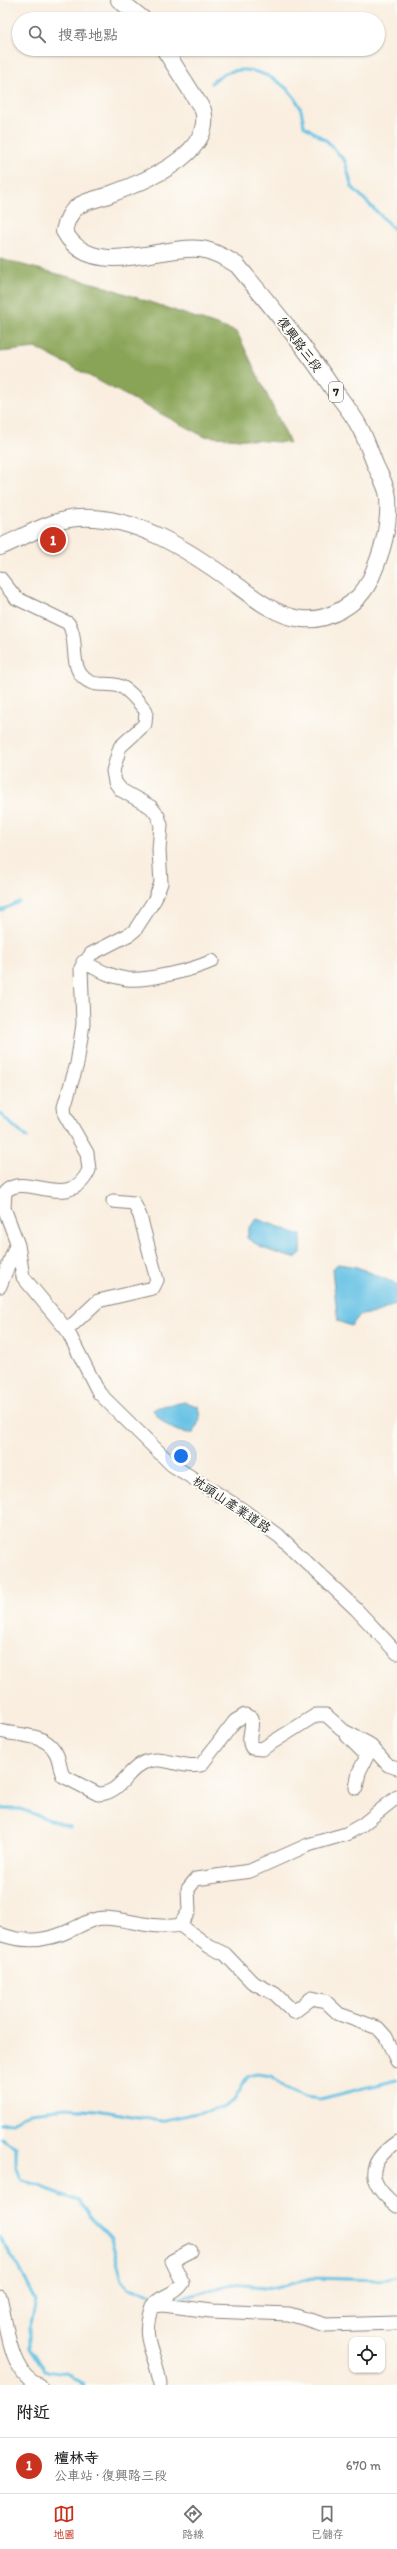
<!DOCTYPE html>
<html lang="zh-TW">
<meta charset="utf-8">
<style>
:root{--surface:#fff;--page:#f2f2f2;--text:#202124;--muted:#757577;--line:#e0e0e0;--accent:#c8321e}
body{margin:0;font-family:Itim,"LXGW WenKai TC",sans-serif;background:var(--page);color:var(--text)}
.controls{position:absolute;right:12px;bottom:12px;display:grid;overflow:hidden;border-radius:8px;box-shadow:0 1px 3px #0004}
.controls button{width:36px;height:36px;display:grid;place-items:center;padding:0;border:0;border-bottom:1px solid var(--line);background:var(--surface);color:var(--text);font:20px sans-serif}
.you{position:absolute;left:181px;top:1456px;width:14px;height:14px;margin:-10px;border:3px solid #fff;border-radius:50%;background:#1a73e8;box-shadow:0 0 0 6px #1a73e833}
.badge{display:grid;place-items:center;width:26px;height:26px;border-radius:50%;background:var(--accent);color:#fff;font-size:13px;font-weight:700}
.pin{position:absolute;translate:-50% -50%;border:2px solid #fff;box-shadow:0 1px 4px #0006}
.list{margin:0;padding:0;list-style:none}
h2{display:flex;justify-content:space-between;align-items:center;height:52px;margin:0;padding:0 16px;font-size:17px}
h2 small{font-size:13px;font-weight:400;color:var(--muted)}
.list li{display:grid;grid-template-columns:26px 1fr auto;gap:12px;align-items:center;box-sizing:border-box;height:56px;padding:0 16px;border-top:1px solid var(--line)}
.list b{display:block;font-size:15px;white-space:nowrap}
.list p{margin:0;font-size:13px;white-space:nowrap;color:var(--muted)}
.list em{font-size:13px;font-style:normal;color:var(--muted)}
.icon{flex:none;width:22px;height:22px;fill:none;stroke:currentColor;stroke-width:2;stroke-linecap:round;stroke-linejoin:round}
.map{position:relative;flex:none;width:397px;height:2385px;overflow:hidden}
.search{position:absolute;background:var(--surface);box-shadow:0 1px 3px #0004;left:12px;right:12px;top:12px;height:44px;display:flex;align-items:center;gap:10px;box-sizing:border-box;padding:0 14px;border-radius:22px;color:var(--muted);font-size:15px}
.sheet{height:108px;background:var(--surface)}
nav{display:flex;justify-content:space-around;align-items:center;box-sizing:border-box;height:56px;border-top:1px solid var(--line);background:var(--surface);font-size:11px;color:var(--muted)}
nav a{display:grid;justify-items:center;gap:2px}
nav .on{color:var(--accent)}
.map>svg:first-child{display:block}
.forest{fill:#89a456;stroke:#526039}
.water{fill:#67c2e5;stroke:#426f80}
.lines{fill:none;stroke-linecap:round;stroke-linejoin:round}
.stream{stroke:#67c2e5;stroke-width:3}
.minor-casing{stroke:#8a857e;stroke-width:15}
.major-casing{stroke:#8a857e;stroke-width:18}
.minor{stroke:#fff;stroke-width:13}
.major{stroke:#fff;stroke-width:16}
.labels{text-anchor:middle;stroke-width:4;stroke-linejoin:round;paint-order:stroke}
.shield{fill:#fdfcf7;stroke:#605f5e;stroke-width:1}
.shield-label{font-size:12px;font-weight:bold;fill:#1c1c1c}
.street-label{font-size:13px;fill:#1c1c1c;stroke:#fdfcf7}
</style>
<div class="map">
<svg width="397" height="2385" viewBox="0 0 397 2385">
<rect width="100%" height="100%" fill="#fdfcf7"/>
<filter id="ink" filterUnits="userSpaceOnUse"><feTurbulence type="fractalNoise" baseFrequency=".025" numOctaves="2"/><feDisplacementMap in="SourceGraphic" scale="8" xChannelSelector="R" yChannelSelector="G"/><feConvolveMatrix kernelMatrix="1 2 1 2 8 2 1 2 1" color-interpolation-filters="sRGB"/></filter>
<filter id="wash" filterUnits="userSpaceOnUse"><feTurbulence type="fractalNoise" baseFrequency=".012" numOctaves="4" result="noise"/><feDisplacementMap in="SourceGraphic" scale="16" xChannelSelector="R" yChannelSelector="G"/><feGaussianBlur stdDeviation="0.9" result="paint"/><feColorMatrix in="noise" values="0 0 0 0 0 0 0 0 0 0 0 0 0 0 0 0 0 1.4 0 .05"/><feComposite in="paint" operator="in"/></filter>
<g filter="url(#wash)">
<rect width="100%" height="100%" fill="#f9eedf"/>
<path class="forest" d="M 0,259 L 100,285 L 237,332 L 290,443 L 203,436 L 36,348 L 0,352 Z"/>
<path class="water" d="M 257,1219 L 301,1235 L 301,1253 L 295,1258 C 277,1254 262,1249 247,1238 L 249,1228 Z
M 338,1264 L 357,1267 L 397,1284 L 397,1303 L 377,1313 L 360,1315 L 351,1326 L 338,1321 L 332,1269 Z
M 184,1402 L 198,1406 L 200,1418 L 194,1433 C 175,1434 163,1424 153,1410 C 162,1404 174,1405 184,1402 Z"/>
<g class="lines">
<path class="stream" d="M 211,83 C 215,80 219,76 224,74 C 251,62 286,80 299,105 C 302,111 303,119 304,126 L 327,141 L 345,161 L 352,187 L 397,232
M 0,911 L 19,902
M 0,1114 L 27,1138
M 0,1809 L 20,1809 L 70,1827
M 0,2124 L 12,2122 L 31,2112 L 66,2108 L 97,2110 L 161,2121 L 223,2107 L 235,2099 L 248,2076 L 257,2074 L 272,2076 L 284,2087 L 305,2097 L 320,2099 L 397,2080
M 0,2138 L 16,2147 L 16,2166 L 21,2179 L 79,2201 L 90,2217 L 111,2238 L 122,2280 L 129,2288 L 152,2294
M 0,2237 L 19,2267 L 36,2301 L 30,2328 L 30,2347 L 45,2370 L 66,2373 L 84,2385
M 171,2299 L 175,2300 L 231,2284 L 277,2288 L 312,2278 L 381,2280 L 397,2277"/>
</g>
</g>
<g filter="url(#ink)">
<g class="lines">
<defs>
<path id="minor" d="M 0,578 L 16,598 L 68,623 C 79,638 69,665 84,678 C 95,688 106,682 119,686 C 128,688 140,704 146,711 L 145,724 L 120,747 L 113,771 L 115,782 L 121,790 L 151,807 L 158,816 L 161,825 L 159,850 L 161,883 L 155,899 L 135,930 L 130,934 L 91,954 L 81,968 L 83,1024 L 77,1064 L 64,1107 L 65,1115 L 87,1153 L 89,1170 C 69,1214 25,1170 5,1192 L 4,1208 L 18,1245 L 23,1277 L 67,1330 L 99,1393 L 172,1465 L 240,1508 L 280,1537 L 356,1609 L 397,1653
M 83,962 C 97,969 111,977 127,979 C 147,981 193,970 212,961
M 0,1286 L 17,1243
M 67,1330 L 98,1301 L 153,1288 L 157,1280 L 140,1216 L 134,1203 L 113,1201
M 0,1731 C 18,1736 43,1733 54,1750 C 60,1757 59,1768 63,1776 L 98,1794 C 121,1793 125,1772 143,1763 C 162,1754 181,1769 201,1765 L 235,1721 L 245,1715 L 251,1718 C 254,1728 246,1739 252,1748 L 262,1749 L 316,1715 L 326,1715 L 344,1731 L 369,1744 L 388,1765 L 397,1768
M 347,1736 L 367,1756 L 359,1772 L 356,1788
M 180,1925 L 210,1947 L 225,1954 L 252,1982 L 275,1994 L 294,2012 L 312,1998 L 325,2001 L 339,2014 L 378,2028 L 386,2037 L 397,2061
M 0,1934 C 26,1944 49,1941 73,1929 C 83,1924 93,1918 105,1918 C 130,1919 154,1930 180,1925 L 189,1911 L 188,1889 L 196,1879 L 250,1871 L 308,1845 L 346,1834 L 362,1825 L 397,1797
M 397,2142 C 365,2164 367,2183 397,2206
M 0,2297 C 7,2323 9,2375 40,2385
M 152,2306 C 160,2295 176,2295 183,2283 L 172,2261 L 191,2251
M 160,2385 C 157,2352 139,2343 152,2306 L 163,2305 L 211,2311 L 289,2314 L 326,2325 L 397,2323"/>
<path id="major" d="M 119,0 L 143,19
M 0,547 C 24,537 51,520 77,518 C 134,514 190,551 234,583 C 254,598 276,616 302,619 C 328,622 359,604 370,580 C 382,553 390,527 388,497 C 387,486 379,474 375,464 C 370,452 366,439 360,428 C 353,414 342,401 333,389 C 304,345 270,305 237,265 C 226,258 214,251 201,249 C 160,244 91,282 64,231 C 66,222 69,213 77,207 C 84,201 99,199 108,195 C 141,183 215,155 203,110 L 164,49"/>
</defs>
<use href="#minor" class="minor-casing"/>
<use href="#major" class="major-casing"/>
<use href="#minor" class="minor"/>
<use href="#major" class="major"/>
</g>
</g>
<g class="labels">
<rect class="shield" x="329" y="382" width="14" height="20" rx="3"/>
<g class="shield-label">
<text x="336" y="396">7</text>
</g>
<g class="street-label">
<text transform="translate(300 344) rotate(53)" y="5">復興路三段</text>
<text transform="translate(232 1504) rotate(34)" y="5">枕頭山產業道路</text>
</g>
</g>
</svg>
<div class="controls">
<button><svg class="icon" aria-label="locate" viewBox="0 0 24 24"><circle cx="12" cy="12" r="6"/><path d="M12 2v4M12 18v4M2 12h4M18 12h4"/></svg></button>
</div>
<div class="you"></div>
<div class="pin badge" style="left:53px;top:540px">1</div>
<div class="search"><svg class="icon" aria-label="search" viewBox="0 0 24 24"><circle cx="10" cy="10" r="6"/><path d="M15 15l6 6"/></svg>搜尋地點</div>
</div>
<section class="sheet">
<h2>附近<small></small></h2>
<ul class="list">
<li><span class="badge">1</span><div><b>檀林寺</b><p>公車站 · 復興路三段</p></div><em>670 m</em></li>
</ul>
</section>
<nav>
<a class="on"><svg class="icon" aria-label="map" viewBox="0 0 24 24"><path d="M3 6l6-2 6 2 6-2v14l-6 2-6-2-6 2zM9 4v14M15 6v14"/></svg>地圖</a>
<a><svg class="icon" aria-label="directions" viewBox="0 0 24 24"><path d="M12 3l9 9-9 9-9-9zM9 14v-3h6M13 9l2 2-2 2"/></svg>路線</a>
<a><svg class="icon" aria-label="saved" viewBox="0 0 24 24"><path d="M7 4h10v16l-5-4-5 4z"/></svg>已儲存</a>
</nav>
